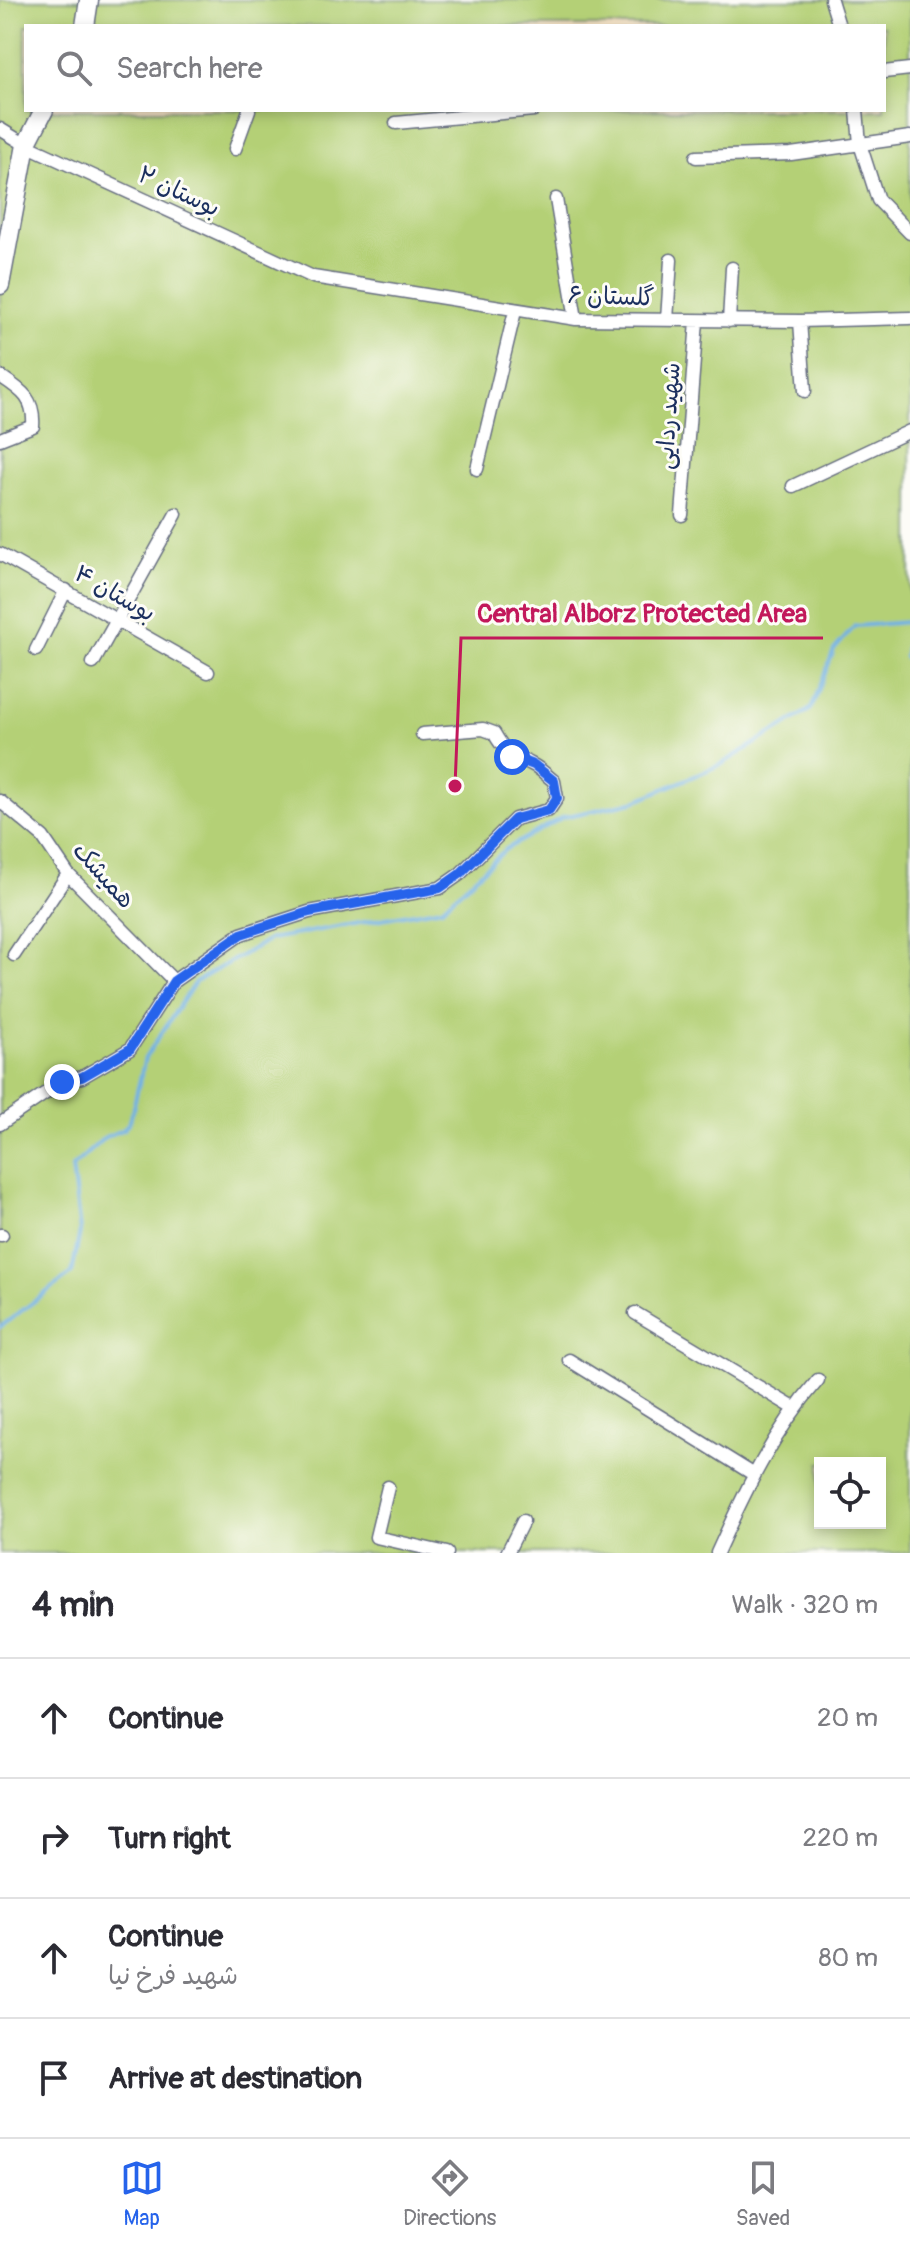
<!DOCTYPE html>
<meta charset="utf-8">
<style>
:root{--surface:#fff;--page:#f2f2f3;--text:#2b2b33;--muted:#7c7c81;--line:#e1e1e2;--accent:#2563eb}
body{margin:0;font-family:Pangolin,"Playpen Sans Arabic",sans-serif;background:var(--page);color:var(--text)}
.controls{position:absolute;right:24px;bottom:24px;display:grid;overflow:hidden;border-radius:0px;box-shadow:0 4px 12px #0003}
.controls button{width:72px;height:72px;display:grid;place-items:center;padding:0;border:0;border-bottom:2px solid var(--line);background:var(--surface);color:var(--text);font:40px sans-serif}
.stop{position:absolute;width:24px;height:24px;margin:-18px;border:6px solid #2563eb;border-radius:50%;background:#fff}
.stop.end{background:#2563eb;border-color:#fff;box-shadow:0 2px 8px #0008}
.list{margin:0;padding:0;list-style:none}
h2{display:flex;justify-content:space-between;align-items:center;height:104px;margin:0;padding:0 32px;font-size:34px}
h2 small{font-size:26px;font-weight:400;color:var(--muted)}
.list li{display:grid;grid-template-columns:52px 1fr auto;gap:24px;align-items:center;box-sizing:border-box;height:120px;padding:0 32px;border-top:2px solid var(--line)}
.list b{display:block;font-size:30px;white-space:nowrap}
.list p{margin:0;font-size:26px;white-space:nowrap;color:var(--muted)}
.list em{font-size:26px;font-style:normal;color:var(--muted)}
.icon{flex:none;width:44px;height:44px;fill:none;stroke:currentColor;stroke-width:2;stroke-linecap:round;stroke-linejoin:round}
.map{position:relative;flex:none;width:910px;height:1553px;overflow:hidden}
.search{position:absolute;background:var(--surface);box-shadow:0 4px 12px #0003;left:24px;right:24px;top:24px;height:88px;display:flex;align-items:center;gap:20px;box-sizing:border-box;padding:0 28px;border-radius:0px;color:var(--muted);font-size:30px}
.sheet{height:584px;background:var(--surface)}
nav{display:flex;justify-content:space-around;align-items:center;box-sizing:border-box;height:112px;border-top:2px solid var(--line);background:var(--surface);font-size:22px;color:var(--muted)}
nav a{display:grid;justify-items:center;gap:4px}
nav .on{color:var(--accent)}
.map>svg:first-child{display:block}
.green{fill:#b4d076;stroke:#68806a;stroke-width:2;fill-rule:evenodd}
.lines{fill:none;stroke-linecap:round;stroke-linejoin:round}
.stream{stroke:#71b1e4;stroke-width:4}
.street-casing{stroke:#666d81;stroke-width:15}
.secondary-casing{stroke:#666d81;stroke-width:21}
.street{stroke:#fff;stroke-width:12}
.secondary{stroke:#fff;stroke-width:18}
.route{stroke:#2563eb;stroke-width:10}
.labels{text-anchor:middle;stroke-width:6;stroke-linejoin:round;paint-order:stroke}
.street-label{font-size:24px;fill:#1b2f5e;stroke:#fdfcf7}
.leader{fill:none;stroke:#c2185b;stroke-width:3}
.callout-dot{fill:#c2185b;stroke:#fdfcf7;stroke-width:3}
.callout-label{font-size:26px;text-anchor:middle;font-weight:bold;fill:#c2185b;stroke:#fdfcf7;stroke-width:6;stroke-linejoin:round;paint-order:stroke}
</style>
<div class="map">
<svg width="910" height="1553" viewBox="0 0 910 1553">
<rect width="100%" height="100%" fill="#fdfcf7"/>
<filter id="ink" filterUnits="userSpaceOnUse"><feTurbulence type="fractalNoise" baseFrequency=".0125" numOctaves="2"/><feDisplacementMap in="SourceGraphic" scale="16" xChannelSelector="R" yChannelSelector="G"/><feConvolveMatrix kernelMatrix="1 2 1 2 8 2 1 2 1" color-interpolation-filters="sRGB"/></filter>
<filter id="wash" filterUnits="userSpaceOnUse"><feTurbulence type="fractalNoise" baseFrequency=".006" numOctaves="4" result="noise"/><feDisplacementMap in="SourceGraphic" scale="32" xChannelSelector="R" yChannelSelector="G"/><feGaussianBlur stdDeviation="1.8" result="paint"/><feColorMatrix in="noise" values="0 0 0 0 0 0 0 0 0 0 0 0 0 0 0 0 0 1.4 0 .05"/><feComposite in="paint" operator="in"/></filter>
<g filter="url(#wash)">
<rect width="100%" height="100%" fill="#f2dfc1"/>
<path class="green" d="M 0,0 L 910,0 L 910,1553 L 0,1553 ZM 26,26 L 884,26 L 884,110 L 26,110 ZM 820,1463 L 880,1463 L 880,1523 L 820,1523 Z"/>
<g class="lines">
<path class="stream" d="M 0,1327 L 72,1273 L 80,1231 L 72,1167 L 105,1137 L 124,1129 L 130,1121 L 145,1058 L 195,982 L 270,939 L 442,908 L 506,849 L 563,817 L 633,802 L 722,764 L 811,709 L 834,650 L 855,626 L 909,622 L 905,657 L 910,661"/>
</g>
</g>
<g filter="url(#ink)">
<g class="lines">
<defs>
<path id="street" d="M 831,0 L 839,26
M 884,72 L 910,69
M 857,110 L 860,144 L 878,200 L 910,233
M 396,123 L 534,110
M 0,129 L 26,145 L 313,277 L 576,319 L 800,321 L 910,318
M 235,149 L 249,110
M 696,157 L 791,154 L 910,137
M 556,199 L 576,319
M 667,320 L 671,260
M 729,321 L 732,268
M 800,321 L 805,391
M 0,376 C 21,390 35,398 33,426 L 0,439
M 477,469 L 515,311
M 793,486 L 910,431
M 682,515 L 697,321
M 0,554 L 208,672
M 36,650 L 66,590
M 93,663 L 176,514
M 0,801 L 43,837 L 68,874 L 174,981
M 14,955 L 68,874
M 0,1124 L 62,1082 L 82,1077 L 130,1049 L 174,981 L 241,934 L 309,912 L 440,888 L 460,874 L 515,819 L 549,810 L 557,798 L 554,781 C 547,776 541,769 533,765 C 512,754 507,756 494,733 L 483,729 L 422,734
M 0,1235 L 2,1235
M 635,1313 L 794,1408
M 569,1360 L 753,1474
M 388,1487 L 376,1537 L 447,1553
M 507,1553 L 523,1521
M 717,1553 C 745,1491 773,1432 818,1380"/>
<path id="secondary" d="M 85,26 L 89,0
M 0,285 L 26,145 L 44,110"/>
</defs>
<use href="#street" class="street-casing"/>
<use href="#secondary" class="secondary-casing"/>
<use href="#street" class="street"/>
<use href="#secondary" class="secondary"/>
</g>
</g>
<g class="lines" filter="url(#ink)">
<path class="route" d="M 62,1082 L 82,1077 L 130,1049 L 174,981 L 241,934 L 309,912 L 440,888 L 460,874 L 515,819 L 549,810 L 557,798 L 554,781 L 534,765 L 512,757"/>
</g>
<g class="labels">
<g class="street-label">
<text transform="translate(179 191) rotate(25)" y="8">بوستان ۲</text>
<text transform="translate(611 296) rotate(2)" y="8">گلستان ۶</text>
<text transform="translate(668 416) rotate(-86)" y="8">شهید ردایی</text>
<text transform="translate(115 593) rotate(30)" y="8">بوستان ۴</text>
<text transform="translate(104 875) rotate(48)" y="8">همیشک</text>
</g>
</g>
<path class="leader" d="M455 786L461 638H823"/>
<circle class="callout-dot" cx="455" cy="786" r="8"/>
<g class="callout-label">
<text x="642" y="622">Central Alborz Protected Area</text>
</g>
</svg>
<div class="controls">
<button><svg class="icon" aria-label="locate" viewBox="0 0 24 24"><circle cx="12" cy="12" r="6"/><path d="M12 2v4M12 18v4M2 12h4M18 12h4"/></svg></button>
</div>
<div class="stop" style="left:512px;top:757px"></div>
<div class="stop end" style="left:62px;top:1082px"></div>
<div class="search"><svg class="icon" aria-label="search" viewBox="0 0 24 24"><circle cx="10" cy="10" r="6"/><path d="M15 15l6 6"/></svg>Search here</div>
</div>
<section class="sheet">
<h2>4 min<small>Walk · 320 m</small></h2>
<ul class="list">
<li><svg class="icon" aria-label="ahead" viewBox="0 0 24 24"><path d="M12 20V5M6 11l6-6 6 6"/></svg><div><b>Continue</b></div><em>20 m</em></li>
<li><svg class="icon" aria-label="right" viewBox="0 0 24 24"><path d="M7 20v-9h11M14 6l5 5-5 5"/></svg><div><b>Turn right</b></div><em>220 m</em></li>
<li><svg class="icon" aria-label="ahead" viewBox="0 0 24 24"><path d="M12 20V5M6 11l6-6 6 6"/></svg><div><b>Continue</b><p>شهید فرخ نیا</p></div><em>80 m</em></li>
<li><svg class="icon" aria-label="arrive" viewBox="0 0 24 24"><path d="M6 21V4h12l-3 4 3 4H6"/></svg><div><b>Arrive at destination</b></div></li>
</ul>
</section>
<nav>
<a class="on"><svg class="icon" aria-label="map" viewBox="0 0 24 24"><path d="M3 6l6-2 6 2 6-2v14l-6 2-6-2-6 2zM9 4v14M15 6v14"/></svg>Map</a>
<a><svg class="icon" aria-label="directions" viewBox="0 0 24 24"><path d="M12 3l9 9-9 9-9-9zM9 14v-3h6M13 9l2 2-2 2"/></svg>Directions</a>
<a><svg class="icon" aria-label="saved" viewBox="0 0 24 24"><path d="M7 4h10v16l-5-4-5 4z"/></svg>Saved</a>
</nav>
